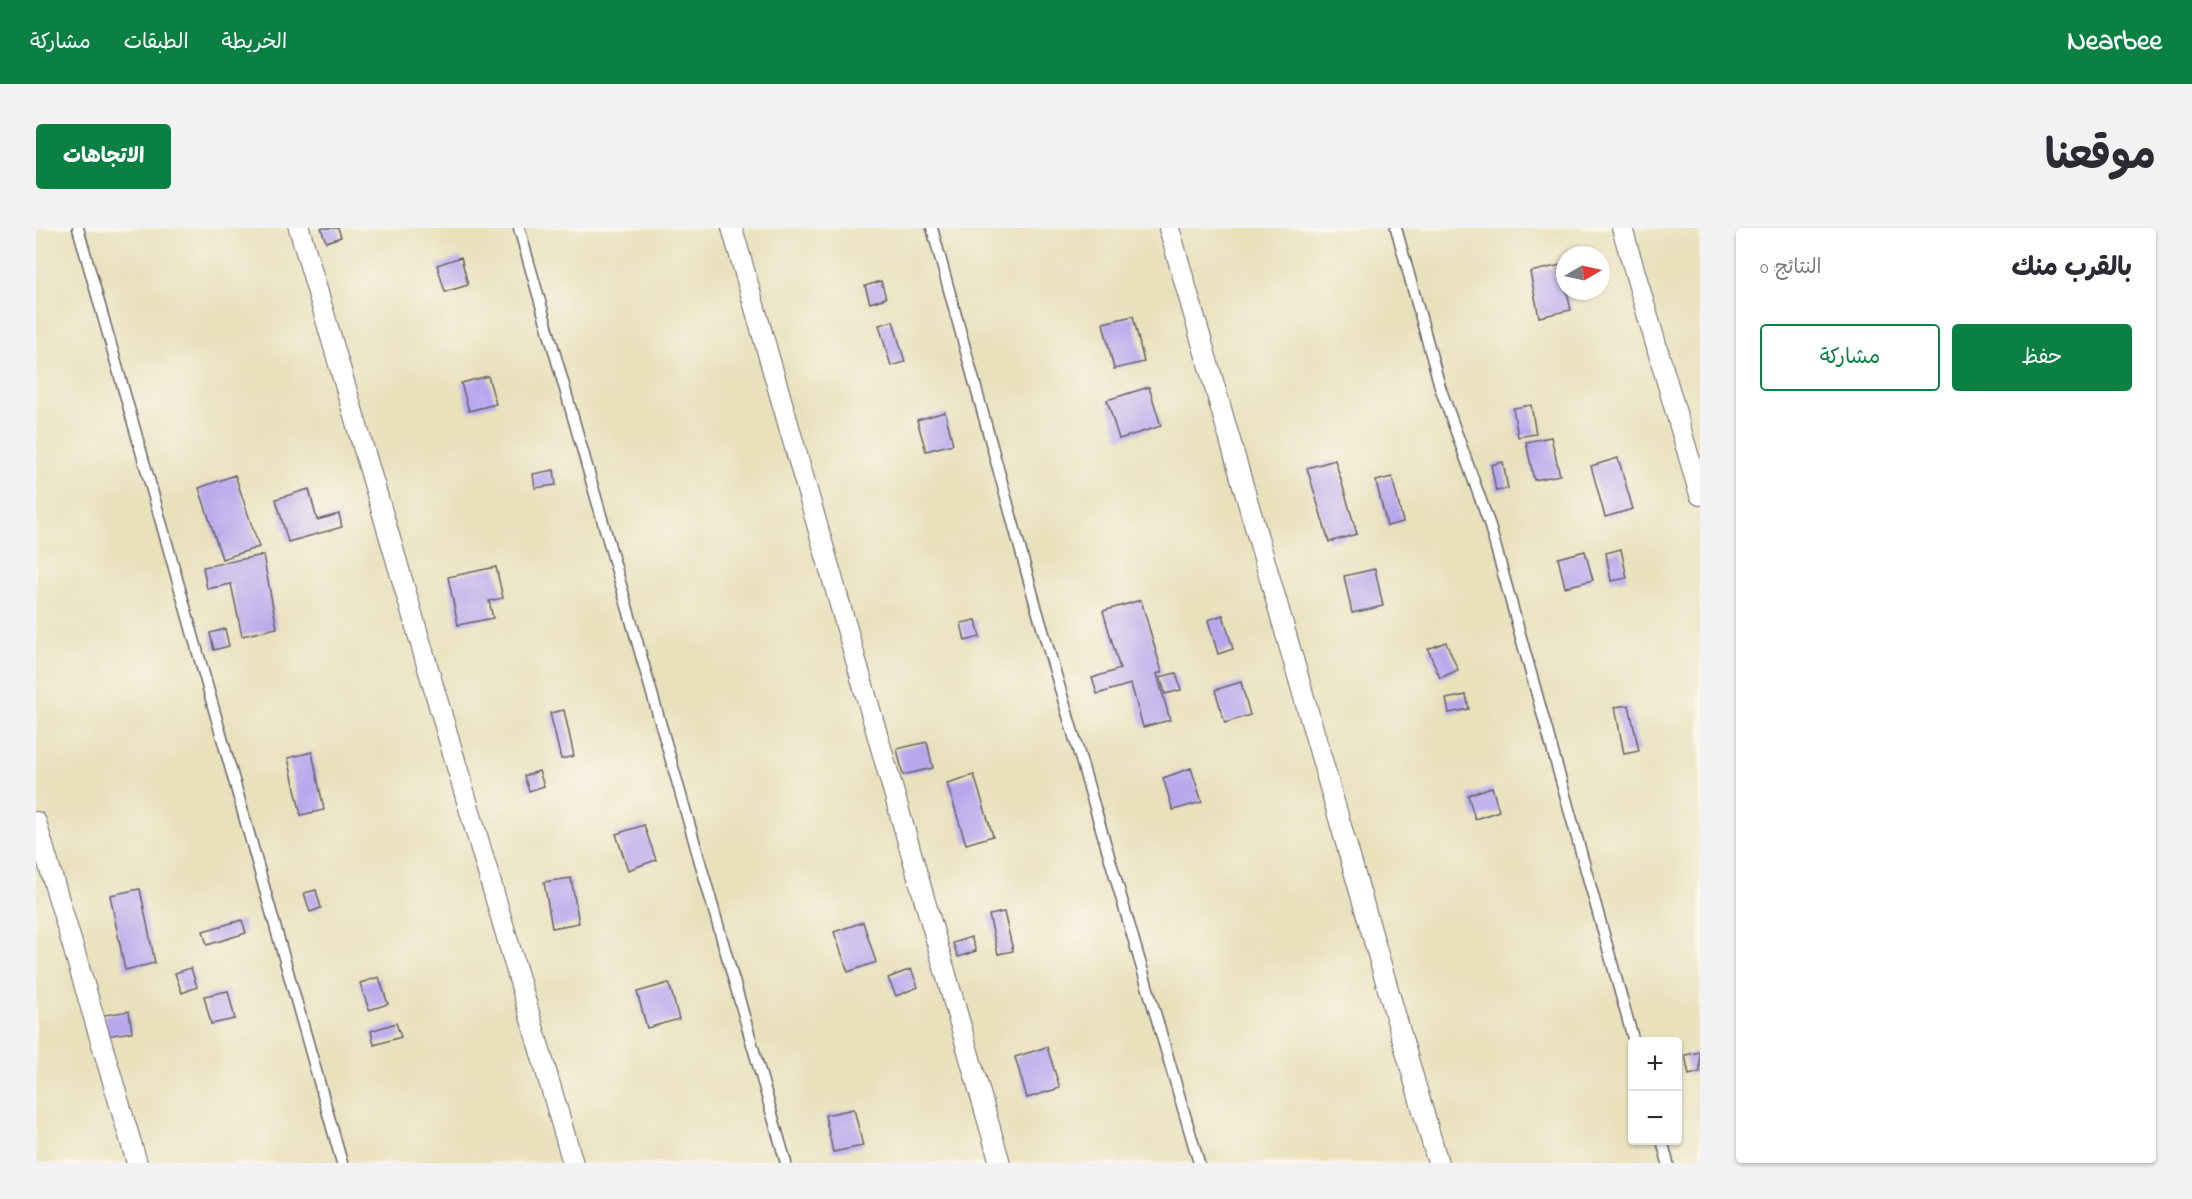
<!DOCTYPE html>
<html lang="ar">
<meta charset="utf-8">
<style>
:root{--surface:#fff;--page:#f2f2f3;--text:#2b2b33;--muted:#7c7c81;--line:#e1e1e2;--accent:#0b8043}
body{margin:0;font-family:"Indie Flower","Playpen Sans Arabic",sans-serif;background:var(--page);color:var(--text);direction:rtl}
.controls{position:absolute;right:18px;bottom:18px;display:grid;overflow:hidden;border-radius:6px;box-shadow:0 2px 4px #0004}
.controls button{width:54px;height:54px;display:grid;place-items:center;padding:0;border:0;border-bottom:2px solid var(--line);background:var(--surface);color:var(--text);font:30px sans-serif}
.compass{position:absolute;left:1520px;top:18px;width:54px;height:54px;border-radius:50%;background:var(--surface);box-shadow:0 2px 4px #0004;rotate:81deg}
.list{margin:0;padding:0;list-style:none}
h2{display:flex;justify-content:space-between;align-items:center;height:78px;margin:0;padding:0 24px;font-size:26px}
h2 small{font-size:20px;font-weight:400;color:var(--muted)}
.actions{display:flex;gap:12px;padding:18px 24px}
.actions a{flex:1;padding:14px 0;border:2px solid var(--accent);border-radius:6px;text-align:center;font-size:21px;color:var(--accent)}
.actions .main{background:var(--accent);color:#fff}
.map{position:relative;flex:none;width:1664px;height:935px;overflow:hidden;direction:ltr;border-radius:6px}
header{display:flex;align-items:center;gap:36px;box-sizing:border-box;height:84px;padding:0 30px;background:var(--accent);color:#fff}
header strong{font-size:28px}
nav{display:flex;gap:33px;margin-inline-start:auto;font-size:21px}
.intro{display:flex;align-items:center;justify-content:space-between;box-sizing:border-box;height:144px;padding:0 36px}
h1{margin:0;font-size:42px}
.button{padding:15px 27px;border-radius:6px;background:var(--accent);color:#fff;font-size:21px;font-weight:700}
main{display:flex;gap:36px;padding:0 36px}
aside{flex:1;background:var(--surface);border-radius:6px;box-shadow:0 2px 4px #0004}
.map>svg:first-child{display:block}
.building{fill:#b7a8ec}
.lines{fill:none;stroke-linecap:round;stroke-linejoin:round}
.lane-casing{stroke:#686468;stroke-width:13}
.street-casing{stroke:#686468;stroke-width:22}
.lane{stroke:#fff;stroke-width:10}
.street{stroke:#fff;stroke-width:20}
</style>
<header>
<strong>Nearbee</strong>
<nav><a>الخريطة</a><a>الطبقات</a><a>مشاركة</a></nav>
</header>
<div class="intro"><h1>موقعنا</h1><a class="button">الاتجاهات</a></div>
<main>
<aside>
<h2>بالقرب منك<small>النتائج: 0</small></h2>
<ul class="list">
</ul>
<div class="actions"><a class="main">حفظ</a><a>مشاركة</a></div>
</aside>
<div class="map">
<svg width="1664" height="935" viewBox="0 0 1664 935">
<rect width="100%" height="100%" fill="#fbf7ec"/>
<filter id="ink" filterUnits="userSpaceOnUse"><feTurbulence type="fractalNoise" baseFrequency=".0167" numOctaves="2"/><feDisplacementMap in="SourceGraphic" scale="12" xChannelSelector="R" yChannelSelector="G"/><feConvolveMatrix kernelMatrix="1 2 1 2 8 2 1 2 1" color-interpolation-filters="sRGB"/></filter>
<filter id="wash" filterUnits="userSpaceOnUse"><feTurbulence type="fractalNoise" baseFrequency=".008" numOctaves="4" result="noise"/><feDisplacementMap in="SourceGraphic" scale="24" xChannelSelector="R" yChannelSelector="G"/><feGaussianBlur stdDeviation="1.35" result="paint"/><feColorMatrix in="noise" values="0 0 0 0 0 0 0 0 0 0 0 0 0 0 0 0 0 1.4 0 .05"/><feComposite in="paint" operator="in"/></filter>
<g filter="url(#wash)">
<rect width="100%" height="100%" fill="#e9e0bc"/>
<g id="blocks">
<path class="building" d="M 285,0 L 302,0 L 305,9 L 290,14 Z
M 425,29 L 432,57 L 409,64 L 401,37 Z
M 1525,37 L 1535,82 L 1503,89 L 1494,44 Z
M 845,53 L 850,70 L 834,75 L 829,58 Z
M 1097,88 L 1108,134 L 1078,141 L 1067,95 Z
M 857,93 L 869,134 L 855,138 L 843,97 Z
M 452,148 L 460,176 L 433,183 L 425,155 Z
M 1113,159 L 1125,198 L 1083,211 L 1071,172 Z
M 1495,177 L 1500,206 L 1482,209 L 1477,180 Z
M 909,184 L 917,216 L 890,223 L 881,192 Z
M 1515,209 L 1524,247 L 1498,252 L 1490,214 Z
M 1582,230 L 1597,281 L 1569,289 L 1555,238 Z
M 1299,232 L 1321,306 L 1293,314 L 1271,240 Z
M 1467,234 L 1472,261 L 1460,263 L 1455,237 Z
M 518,242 L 520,257 L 499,260 L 497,246 Z
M 199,247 L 223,319 L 186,331 L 163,260 Z
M 1356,249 L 1367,294 L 1351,298 L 1340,253 Z
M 273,261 L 281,292 L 303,286 L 306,299 L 252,314 L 240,271 Z
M 1585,321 L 1591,350 L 1575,353 L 1570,325 Z
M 1549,323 L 1557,352 L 1529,359 L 1522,330 Z
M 227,327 L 241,400 L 206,408 L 195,356 L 171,361 L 167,339 Z
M 460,339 L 467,370 L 453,373 L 457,390 L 422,397 L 412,349 Z
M 1339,341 L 1347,378 L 1316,385 L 1308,348 Z
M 1105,372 L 1126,444 L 1121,446 L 1134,492 L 1107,499 L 1095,456 L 1061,466 L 1056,450 L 1084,441 L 1067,383 Z
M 1187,387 L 1197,421 L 1182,426 L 1172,392 Z
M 940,392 L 944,409 L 929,413 L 925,395 Z
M 189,401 L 193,418 L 178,422 L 174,405 Z
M 1410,414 L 1422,442 L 1404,450 L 1392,421 Z
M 1140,445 L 1145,462 L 1129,466 L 1124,449 Z
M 1205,454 L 1214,487 L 1189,495 L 1179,462 Z
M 1430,467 L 1433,481 L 1413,485 L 1410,471 Z
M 1593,477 L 1603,523 L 1588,526 L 1579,479 Z
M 528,482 L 538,528 L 525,531 L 514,485 Z
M 891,514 L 897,540 L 867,547 L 861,521 Z
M 276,524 L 288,582 L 265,587 L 252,530 Z
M 1155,540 L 1166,574 L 1137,582 L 1127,550 Z
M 503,543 L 508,558 L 493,563 L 488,548 Z
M 938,547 L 957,608 L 930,616 L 911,555 Z
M 1456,559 L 1463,583 L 1439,591 L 1432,567 Z
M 608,597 L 620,632 L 592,642 L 580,606 Z
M 535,650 L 543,695 L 516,700 L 508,654 Z
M 104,661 L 119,735 L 89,742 L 74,667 Z
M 280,662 L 285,680 L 274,684 L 268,665 Z
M 968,684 L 977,723 L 962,726 L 953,687 Z
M 206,692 L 210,705 L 171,717 L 167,703 Z
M 827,694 L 840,734 L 812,744 L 798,704 Z
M 935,709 L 940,723 L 922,729 L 917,715 Z
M 155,740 L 161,759 L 146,765 L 139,745 Z
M 875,741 L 882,759 L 860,768 L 852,750 Z
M 343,749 L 352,776 L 333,782 L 324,755 Z
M 633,755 L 643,791 L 611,800 L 601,764 Z
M 192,763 L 199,791 L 175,796 L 168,768 Z
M 93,783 L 96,804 L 71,808 L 68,787 Z
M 360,795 L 365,809 L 338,817 L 335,803 Z
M 1011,819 L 1024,860 L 991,870 L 979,829 Z
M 1664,824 L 1664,844 L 1653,847 L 1649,827 Z
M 818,881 L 827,918 L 797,924 L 789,887 Z"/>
</g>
</g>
<g filter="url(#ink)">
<use href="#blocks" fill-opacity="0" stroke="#686468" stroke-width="1.5"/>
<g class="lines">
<defs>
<path id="lane" d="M 42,0 L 306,935
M 483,0 L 750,935
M 896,0 L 1001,382 L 1163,935
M 1360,0 L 1405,162 L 1453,295 L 1598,814
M 1626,912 L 1632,935"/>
<path id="street" d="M 263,0 L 537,935
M 696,0 L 964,935
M 1133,0 L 1402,935
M 1586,0 L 1664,267
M 0,594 L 101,935"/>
</defs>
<use href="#lane" class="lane-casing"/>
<use href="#street" class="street-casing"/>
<use href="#lane" class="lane"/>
<use href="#street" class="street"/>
</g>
</g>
</svg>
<div class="controls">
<button>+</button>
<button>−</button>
</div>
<svg class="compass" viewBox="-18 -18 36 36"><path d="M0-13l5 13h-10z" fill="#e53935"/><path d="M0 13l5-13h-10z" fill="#7c7c81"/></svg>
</div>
</main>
